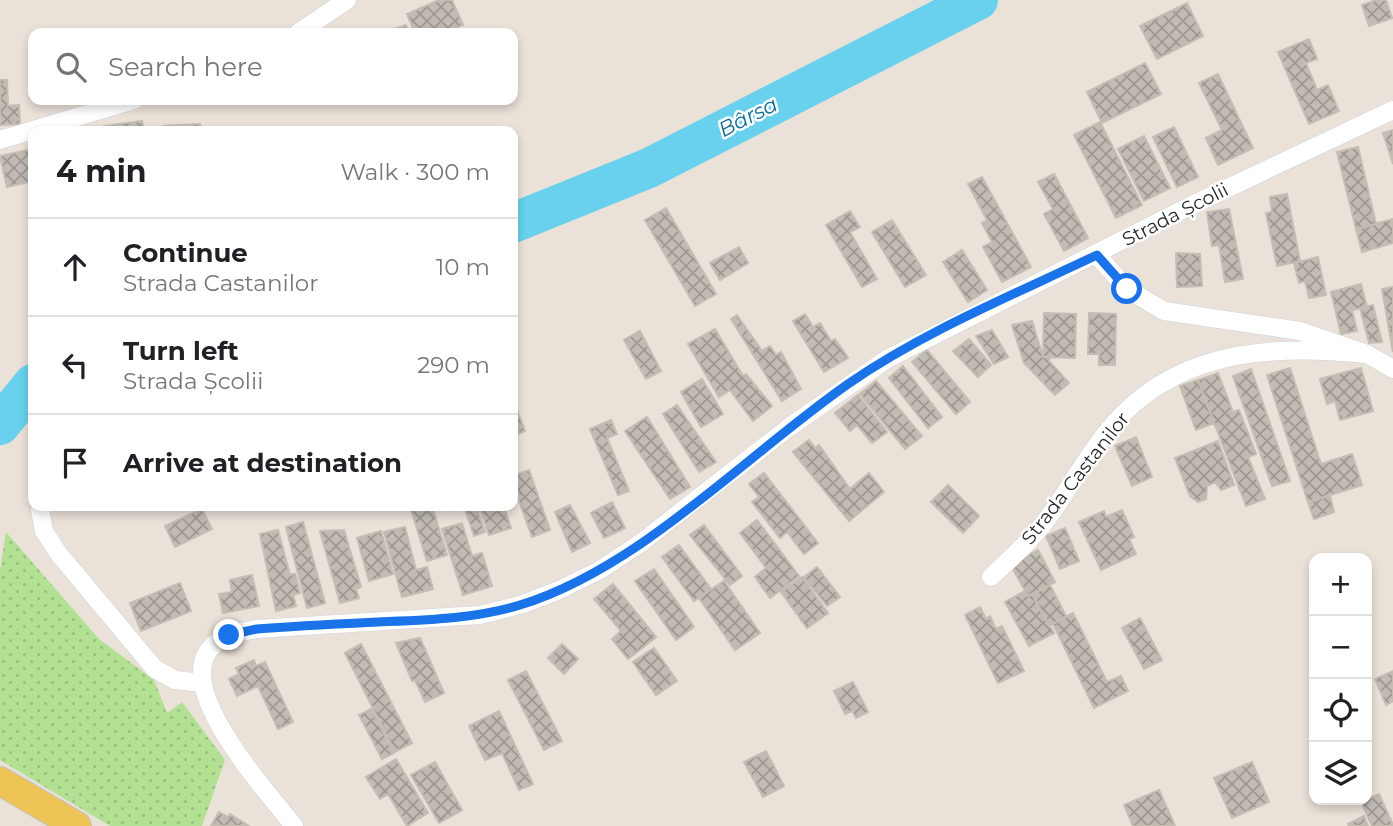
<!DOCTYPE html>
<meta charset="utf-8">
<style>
:root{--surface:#fff;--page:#f2f2f2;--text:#202124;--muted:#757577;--line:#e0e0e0}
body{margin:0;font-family:Montserrat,sans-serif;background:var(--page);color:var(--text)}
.controls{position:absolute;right:21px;bottom:21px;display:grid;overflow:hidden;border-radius:14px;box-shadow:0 4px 10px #0003}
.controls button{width:63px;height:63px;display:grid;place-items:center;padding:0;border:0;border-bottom:2px solid var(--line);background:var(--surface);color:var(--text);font:35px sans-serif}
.stop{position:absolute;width:21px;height:21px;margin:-16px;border:5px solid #1a73e8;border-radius:50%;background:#fff}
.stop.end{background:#1a73e8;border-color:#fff;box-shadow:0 2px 7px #0008}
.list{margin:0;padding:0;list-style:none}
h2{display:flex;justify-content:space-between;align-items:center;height:91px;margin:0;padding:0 28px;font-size:30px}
h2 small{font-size:23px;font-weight:400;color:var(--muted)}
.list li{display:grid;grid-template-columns:46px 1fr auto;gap:21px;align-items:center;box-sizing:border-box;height:98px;padding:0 28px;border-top:2px solid var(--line)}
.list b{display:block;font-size:26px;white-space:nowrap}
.list p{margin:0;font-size:23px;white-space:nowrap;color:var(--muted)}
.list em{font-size:23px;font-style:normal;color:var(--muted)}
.icon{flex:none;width:38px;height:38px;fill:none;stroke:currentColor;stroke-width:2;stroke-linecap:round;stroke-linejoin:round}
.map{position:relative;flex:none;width:1393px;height:826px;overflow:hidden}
.search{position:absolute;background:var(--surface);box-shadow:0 4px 10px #0003;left:28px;top:28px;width:490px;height:77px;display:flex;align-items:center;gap:18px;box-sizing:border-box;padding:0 24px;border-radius:14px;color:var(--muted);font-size:26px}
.panel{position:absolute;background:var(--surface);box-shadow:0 4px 10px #0003;left:28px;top:126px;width:490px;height:385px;border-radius:14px}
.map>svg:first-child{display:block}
.grass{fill:url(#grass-dots)}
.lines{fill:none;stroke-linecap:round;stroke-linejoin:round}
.river{stroke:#69d1ed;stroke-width:40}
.building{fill:url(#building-cross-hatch);stroke:#c4bdb2;stroke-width:2}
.minor-casing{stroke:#cdd2e0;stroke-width:19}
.primary-casing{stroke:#c3c3c3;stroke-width:30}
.minor{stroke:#fff;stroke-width:18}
.primary{stroke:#efc457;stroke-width:28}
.route{stroke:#1a73e8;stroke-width:9}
.labels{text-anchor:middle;stroke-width:5;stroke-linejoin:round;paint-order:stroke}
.street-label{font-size:19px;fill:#272727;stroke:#fff}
.water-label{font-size:21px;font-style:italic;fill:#0e6c94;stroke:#fff}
</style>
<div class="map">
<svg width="1393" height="826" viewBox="0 0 1393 826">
<defs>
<pattern id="grass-dots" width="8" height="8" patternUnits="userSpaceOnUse" patternTransform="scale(1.75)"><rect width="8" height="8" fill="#b2e193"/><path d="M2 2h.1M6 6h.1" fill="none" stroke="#99c17f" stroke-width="1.8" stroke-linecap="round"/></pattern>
<pattern id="building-cross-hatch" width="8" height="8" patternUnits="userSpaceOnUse" patternTransform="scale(1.75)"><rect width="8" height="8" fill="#c2bbb5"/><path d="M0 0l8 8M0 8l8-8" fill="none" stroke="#9e9893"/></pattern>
</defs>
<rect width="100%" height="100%" fill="#eae1d8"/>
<path class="grass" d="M 6,532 L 99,639 L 154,680 L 167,713 L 182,702 L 225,760 L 202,826 L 110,826 L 0,760 L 0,571 Z"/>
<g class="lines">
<path class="river" d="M 513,223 L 649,168 L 978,0
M 0,425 L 33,384"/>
</g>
<path class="building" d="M 439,0 L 452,0 L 463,25 L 443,33 L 415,33 L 407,14 Z
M 1376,0 L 1386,0 L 1392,18 L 1369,26 L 1362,5 Z
M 1187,3 L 1203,36 L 1157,59 L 1140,26 Z
M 406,25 L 409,33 L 386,33 L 385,32 Z
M 1309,39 L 1317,59 L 1306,63 L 1317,90 L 1328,85 L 1339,111 L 1309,124 L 1278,52 Z
M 1145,63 L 1161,94 L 1102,123 L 1087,92 Z
M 1218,74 L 1253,148 L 1218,165 L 1206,138 L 1222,130 L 1199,83 Z
M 0,80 L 7,80 L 8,106 L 19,105 L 20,124 L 0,125 Z
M 142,121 L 144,131 L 105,131 L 104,126 Z
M 1100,122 L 1142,205 L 1116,218 L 1074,135 Z
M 200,124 L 201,131 L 163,131 L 163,126 Z
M 1174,127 L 1198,177 L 1177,187 L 1153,137 Z
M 1393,130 L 1393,164 L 1383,133 Z
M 1144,136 L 1170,188 L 1144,201 L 1118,149 Z
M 1358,147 L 1376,224 L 1356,229 L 1337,152 Z
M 33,149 L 33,181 L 7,187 L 0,156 Z
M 1054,174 L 1088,238 L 1064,251 L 1044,214 L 1053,209 L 1038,182 Z
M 982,177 L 1031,267 L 1002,282 L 983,247 L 992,242 L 982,223 L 987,220 L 968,184 Z
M 1287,194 L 1300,261 L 1277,266 L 1266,213 L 1272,212 L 1270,197 Z
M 666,208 L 716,294 L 695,306 L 645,220 Z
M 1229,209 L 1243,279 L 1225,282 L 1219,245 L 1212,246 L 1207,212 Z
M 850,211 L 860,227 L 850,232 L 877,279 L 862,287 L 826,225 Z
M 1393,219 L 1393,243 L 1362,252 L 1356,229 Z
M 892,220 L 926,275 L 905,287 L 872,232 Z
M 739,247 L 748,263 L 720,280 L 710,263 Z
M 962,250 L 987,290 L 968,302 L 943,262 Z
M 1176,253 L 1200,254 L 1202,286 L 1177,287 Z
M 1318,257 L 1326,295 L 1309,298 L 1305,281 L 1299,283 L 1294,263 Z
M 1361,284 L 1367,307 L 1352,310 L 1357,331 L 1341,334 L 1331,292 Z
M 1393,287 L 1393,352 L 1382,289 Z
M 1373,305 L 1382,342 L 1369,343 L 1360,308 Z
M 1044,313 L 1076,314 L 1075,358 L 1043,357 Z
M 1089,313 L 1116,314 L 1115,365 L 1099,365 L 1099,354 L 1088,354 Z
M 805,314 L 813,327 L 820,323 L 831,341 L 835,339 L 848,358 L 824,372 L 793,321 Z
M 737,315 L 762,351 L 770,346 L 776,355 L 781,352 L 801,389 L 782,401 L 731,319 Z
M 1032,321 L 1043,357 L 1050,357 L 1049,361 L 1069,383 L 1055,395 L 1024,363 L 1012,325 Z
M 715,329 L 743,376 L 746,374 L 772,406 L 753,421 L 730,390 L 719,397 L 688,344 Z
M 992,330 L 1008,357 L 994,364 L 976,336 Z
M 640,331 L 661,371 L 646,379 L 624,340 Z
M 969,339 L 991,365 L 978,377 L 953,351 Z
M 927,350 L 970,402 L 956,414 L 912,362 Z
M 903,366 L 942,417 L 928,428 L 889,378 Z
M 1290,368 L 1321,464 L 1352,454 L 1362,485 L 1308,502 L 1267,375 Z
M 1361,368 L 1373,411 L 1340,420 L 1335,401 L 1327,404 L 1320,379 Z
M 1251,369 L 1290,481 L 1272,486 L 1233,376 Z
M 1218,373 L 1233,412 L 1239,410 L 1256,454 L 1248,457 L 1265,499 L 1246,506 L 1198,380 Z
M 702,379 L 723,414 L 701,427 L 681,392 Z
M 1198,380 L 1214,423 L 1196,430 L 1180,386 Z
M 876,381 L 922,436 L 905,449 L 860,394 Z
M 858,395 L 887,432 L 872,443 L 857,425 L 850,431 L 835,413 Z
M 513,400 L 525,431 L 513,436 Z
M 677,405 L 716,462 L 699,472 L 663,414 Z
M 647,417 L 690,487 L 670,499 L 625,431 Z
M 611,420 L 617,434 L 607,438 L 629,491 L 618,495 L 590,429 Z
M 1136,437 L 1152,477 L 1132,486 L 1115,446 Z
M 809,440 L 815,448 L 819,445 L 850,489 L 869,473 L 884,492 L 849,521 L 793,452 Z
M 1218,441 L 1234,485 L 1221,490 L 1215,482 L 1207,486 L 1206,499 L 1198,502 L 1190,496 L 1175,458 Z
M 529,470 L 550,530 L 532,537 L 513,484 L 513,476 Z
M 764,473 L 818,543 L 804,554 L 787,532 L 780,538 L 752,502 L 759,497 L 749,484 Z
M 948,485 L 979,516 L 963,533 L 931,502 Z
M 1330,495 L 1334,512 L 1314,519 L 1308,502 Z
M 612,502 L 625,528 L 604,538 L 591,513 Z
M 570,505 L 590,543 L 572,552 L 555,512 Z
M 410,506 L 432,506 L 447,555 L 427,561 Z
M 453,506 L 476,506 L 485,532 L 474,536 L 464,506 L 454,510 Z
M 479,506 L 504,506 L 511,528 L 489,535 Z
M 202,509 L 212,529 L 175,547 L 165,526 Z
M 1122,510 L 1134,537 L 1129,539 L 1136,554 L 1101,570 L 1079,522 L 1104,511 L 1106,517 Z
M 757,520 L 799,576 L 770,598 L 755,577 L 766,568 L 740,533 Z
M 303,522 L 325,603 L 307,608 L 286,527 Z
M 462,523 L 472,556 L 482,553 L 492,586 L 463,595 L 442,529 Z
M 704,525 L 742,576 L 730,585 L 690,535 Z
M 405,527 L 416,570 L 427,567 L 433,589 L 402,597 L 384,532 Z
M 1065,528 L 1079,561 L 1060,569 L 1046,536 Z
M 278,530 L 290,575 L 295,574 L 300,593 L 293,595 L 296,606 L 276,611 L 260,534 Z
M 344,530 L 361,587 L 356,589 L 359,598 L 340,603 L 320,531 Z
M 381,531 L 393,574 L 369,581 L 357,538 Z
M 679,545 L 711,589 L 694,601 L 662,557 Z
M 1038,550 L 1055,582 L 1028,596 L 1010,564 Z
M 817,567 L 840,597 L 827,606 L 804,577 Z
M 654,569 L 694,627 L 676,640 L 635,581 Z
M 252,575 L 259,606 L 223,613 L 219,594 L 232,592 L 230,580 Z
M 802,577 L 828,613 L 807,628 L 781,592 Z
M 724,581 L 760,633 L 735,650 L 699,598 Z
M 180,583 L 191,611 L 141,631 L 130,603 Z
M 613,584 L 656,637 L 628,659 L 612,639 L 621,631 L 594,599 Z
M 1050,585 L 1066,616 L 1049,626 L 1032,594 Z
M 1025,591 L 1028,596 L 1032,594 L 1054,633 L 1029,646 L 1005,602 Z
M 980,607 L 986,619 L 990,616 L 996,629 L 1002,626 L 1024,671 L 998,683 L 965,615 Z
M 1073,613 L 1107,682 L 1121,676 L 1128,691 L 1094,708 L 1053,624 Z
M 1140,618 L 1162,660 L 1144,669 L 1122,628 Z
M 420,638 L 444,693 L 425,702 L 415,680 L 412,681 L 396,643 Z
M 361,644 L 412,743 L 395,752 L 345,653 Z
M 562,644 L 578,659 L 564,674 L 548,658 Z
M 654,648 L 677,681 L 656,695 L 633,662 Z
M 254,660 L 256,666 L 265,662 L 293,722 L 278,729 L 258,686 L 237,696 L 229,679 L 239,674 L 236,668 Z
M 526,671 L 562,741 L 544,750 L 508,680 Z
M 1393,671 L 1393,701 L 1386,705 L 1375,679 Z
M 853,682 L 868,712 L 856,718 L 852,711 L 845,714 L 834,691 Z
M 371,709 L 394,753 L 382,759 L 359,715 Z
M 499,711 L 533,784 L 519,790 L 502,753 L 485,760 L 469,726 Z
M 766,751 L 784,786 L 763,797 L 744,762 Z
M 396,759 L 428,813 L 407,826 L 388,794 L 380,799 L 366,777 Z
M 435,762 L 462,810 L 439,823 L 411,775 Z
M 1252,762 L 1269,802 L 1232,818 L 1214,778 Z
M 1159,790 L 1175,826 L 1133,826 L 1124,805 Z
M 1379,794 L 1393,825 L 1393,826 L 1372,826 L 1361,802 Z
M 219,812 L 228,817 L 230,814 L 249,826 L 211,826 Z
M 1364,816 L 1368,826 L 1349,826 L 1348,824 Z"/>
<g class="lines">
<defs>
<path id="minor" d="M 298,33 L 347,0
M 0,140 L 134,100
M 1097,255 L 1127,289 L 1164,311 L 1300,331 L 1367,354 L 1393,369
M 43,506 L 40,510 L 44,531 L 58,553 L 155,669 L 175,680 L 201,683
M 991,577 C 1010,559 1031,541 1047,519 C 1072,486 1092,445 1122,415 C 1187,348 1280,345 1367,354
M 294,826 C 268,792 165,682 216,643 C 228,634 242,632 256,629 L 480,615 L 520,605 L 557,591 L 600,570 L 642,542 L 788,428 L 887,359 L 1190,206 L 1393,110"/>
<path id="primary" d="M 0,781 L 77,826"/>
</defs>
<use href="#minor" class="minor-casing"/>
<use href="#primary" class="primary-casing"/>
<use href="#minor" class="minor"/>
<use href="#primary" class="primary"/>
</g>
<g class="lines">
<path class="route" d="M 229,635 L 257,629 C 297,626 338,624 378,622 C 426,620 474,619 520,605 C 640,568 745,456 848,384 C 925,331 1013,295 1097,255 L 1127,289"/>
</g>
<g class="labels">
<g class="street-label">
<text transform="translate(1175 214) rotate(-27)" y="7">Strada Școlii</text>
<text transform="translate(1075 478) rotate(-52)" y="7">Strada Castanilor</text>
</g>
<g class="water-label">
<text transform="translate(748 117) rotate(-27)" y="7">Bârsa</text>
</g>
</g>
</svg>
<div class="controls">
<button>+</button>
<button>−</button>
<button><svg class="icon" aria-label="locate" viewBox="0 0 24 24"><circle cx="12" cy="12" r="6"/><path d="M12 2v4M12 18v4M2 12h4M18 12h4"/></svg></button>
<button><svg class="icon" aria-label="layers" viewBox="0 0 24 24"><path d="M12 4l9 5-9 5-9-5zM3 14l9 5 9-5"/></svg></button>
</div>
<div class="stop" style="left:1127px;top:289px"></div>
<div class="stop end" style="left:229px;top:635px"></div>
<div class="search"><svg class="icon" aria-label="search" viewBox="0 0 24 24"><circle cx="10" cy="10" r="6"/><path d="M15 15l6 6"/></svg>Search here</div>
<section class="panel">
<h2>4 min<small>Walk · 300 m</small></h2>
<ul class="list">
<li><svg class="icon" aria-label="ahead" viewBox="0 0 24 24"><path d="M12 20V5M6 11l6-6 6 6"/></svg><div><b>Continue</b><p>Strada Castanilor</p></div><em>10 m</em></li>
<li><svg class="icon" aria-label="left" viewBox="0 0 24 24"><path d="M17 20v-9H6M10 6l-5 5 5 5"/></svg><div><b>Turn left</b><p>Strada Școlii</p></div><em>290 m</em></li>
<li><svg class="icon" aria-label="arrive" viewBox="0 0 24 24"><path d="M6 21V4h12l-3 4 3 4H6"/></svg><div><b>Arrive at destination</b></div></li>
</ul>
</section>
</div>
